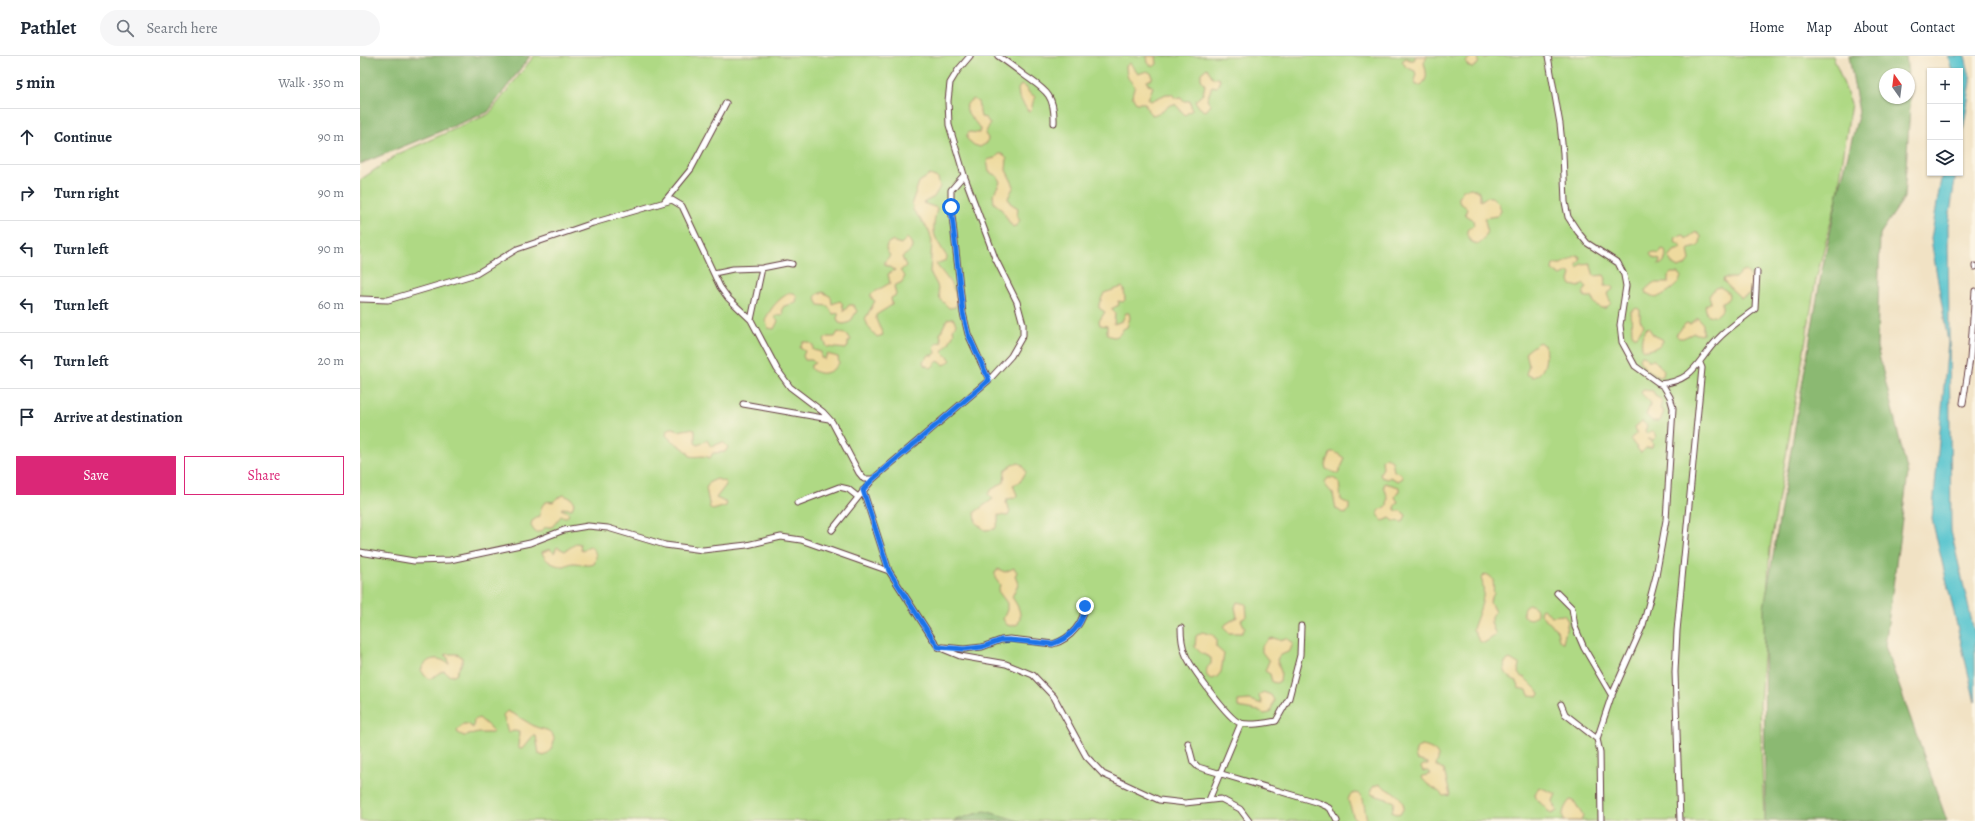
<!DOCTYPE html>
<meta charset="utf-8">
<style>
:root{--surface:#fff;--page:#f6f6f7;--text:#1f2937;--muted:#747a83;--line:#e0e1e3;--accent:#db2777}
body{margin:0;font-family:Alegreya,serif;background:var(--page);color:var(--text)}
.controls{position:absolute;right:12px;top:12px;display:grid;overflow:hidden;border-radius:0px;box-shadow:0 1px 3px #0004}
.controls button{width:36px;height:36px;display:grid;place-items:center;padding:0;border:0;border-bottom:1px solid var(--line);background:var(--surface);color:var(--text);font:20px sans-serif}
.compass{position:absolute;left:1519px;top:12px;width:36px;height:36px;border-radius:50%;background:var(--surface);box-shadow:0 1px 3px #0004;rotate:346deg}
.stop{position:absolute;width:12px;height:12px;margin:-9px;border:3px solid #1a73e8;border-radius:50%;background:#fff}
.stop.end{background:#1a73e8;border-color:#fff;box-shadow:0 1px 4px #0008}
.list{margin:0;padding:0;list-style:none}
h2{display:flex;justify-content:space-between;align-items:center;height:52px;margin:0;padding:0 16px;font-size:17px}
h2 small{font-size:13px;font-weight:400;color:var(--muted)}
.list li{display:grid;grid-template-columns:26px 1fr auto;gap:12px;align-items:center;box-sizing:border-box;height:56px;padding:0 16px;border-top:1px solid var(--line)}
.list b{display:block;font-size:15px;white-space:nowrap}
.list em{font-size:13px;font-style:normal;color:var(--muted)}
.actions{display:flex;gap:8px;padding:12px 16px}
.actions a{flex:1;padding:9px 0;border:1px solid var(--accent);border-radius:0px;text-align:center;font-size:14px;color:var(--accent)}
.actions .main{background:var(--accent);color:#fff}
.icon{flex:none;width:22px;height:22px;fill:none;stroke:currentColor;stroke-width:2;stroke-linecap:round;stroke-linejoin:round}
.map{position:relative;flex:none;width:1615px;height:765px;overflow:hidden}
header{display:flex;align-items:center;gap:24px;box-sizing:border-box;height:56px;padding:0 20px;background:var(--surface);border-bottom:1px solid var(--line)}
header strong{font-size:19px}
nav{display:flex;gap:22px;margin-inline-start:auto;font-size:14px}
.search{width:280px;height:36px;background:var(--page);display:flex;align-items:center;gap:10px;box-sizing:border-box;padding:0 14px;border-radius:22px;color:var(--muted);font-size:15px}
main{display:flex}
aside{flex:1;background:var(--surface)}
.map>svg:first-child{display:block}
.green{fill:#afd984;stroke:#7c7c58}
.forest{fill:#8bb972;stroke:#6a6c4e}
.sand{fill:#eeda9e;stroke:#9c7c64}
.water{fill:#59c5cf;stroke:#52727d}
.lines{fill:none;stroke-linecap:round;stroke-linejoin:round}
.service-casing{stroke:#633c42;stroke-width:7}
.service{stroke:#fff;stroke-width:5}
.route{stroke:#1a73e8;stroke-width:5}
</style>
<header>
<strong>Pathlet</strong>
<div class="search"><svg class="icon" aria-label="search" viewBox="0 0 24 24"><circle cx="10" cy="10" r="6"/><path d="M15 15l6 6"/></svg>Search here</div>
<nav><a>Home</a><a>Map</a><a>About</a><a>Contact</a></nav>
</header>
<main>
<aside>
<h2>5 min<small>Walk · 350 m</small></h2>
<ul class="list">
<li><svg class="icon" aria-label="ahead" viewBox="0 0 24 24"><path d="M12 20V5M6 11l6-6 6 6"/></svg><div><b>Continue</b></div><em>90 m</em></li>
<li><svg class="icon" aria-label="right" viewBox="0 0 24 24"><path d="M7 20v-9h11M14 6l5 5-5 5"/></svg><div><b>Turn right</b></div><em>90 m</em></li>
<li><svg class="icon" aria-label="left" viewBox="0 0 24 24"><path d="M17 20v-9H6M10 6l-5 5 5 5"/></svg><div><b>Turn left</b></div><em>90 m</em></li>
<li><svg class="icon" aria-label="left" viewBox="0 0 24 24"><path d="M17 20v-9H6M10 6l-5 5 5 5"/></svg><div><b>Turn left</b></div><em>60 m</em></li>
<li><svg class="icon" aria-label="left" viewBox="0 0 24 24"><path d="M17 20v-9H6M10 6l-5 5 5 5"/></svg><div><b>Turn left</b></div><em>20 m</em></li>
<li><svg class="icon" aria-label="arrive" viewBox="0 0 24 24"><path d="M6 21V4h12l-3 4 3 4H6"/></svg><div><b>Arrive at destination</b></div></li>
</ul>
<div class="actions"><a class="main">Save</a><a>Share</a></div>
</aside>
<div class="map">
<svg width="1615" height="765" viewBox="0 0 1615 765">
<rect width="100%" height="100%" fill="#fcf5e5"/>
<filter id="ink" filterUnits="userSpaceOnUse"><feTurbulence type="fractalNoise" baseFrequency=".025" numOctaves="2"/><feDisplacementMap in="SourceGraphic" scale="8" xChannelSelector="R" yChannelSelector="G"/><feConvolveMatrix kernelMatrix="1 2 1 2 8 2 1 2 1" color-interpolation-filters="sRGB"/></filter>
<filter id="wash" filterUnits="userSpaceOnUse"><feTurbulence type="fractalNoise" baseFrequency=".012" numOctaves="4" result="noise"/><feDisplacementMap in="SourceGraphic" scale="16" xChannelSelector="R" yChannelSelector="G"/><feGaussianBlur stdDeviation="0.9" result="paint"/><feColorMatrix in="noise" values="0 0 0 0 0 0 0 0 0 0 0 0 0 0 0 0 0 1.4 0 .05"/><feComposite in="paint" operator="in"/></filter>
<g filter="url(#wash)">
<rect width="100%" height="100%" fill="#f1e2c4"/>
<path class="green" d="M 174,0 L 1473,0 L 1491,47 L 1478,138 L 1456,224 L 1410,493 L 1400,648 L 1404,765 L 0,765 L 0,124 L 38,98 L 129,58 Z"/>
<path class="forest" d="M 0,0 L 170,0 L 128,56 L 0,108 Z
M 1489,0 L 1546,0 L 1548,18 L 1525,18 L 1525,42 L 1549,42 L 1549,22 L 1551,36 L 1544,142 L 1520,178 L 1517,291 L 1548,418 L 1525,590 L 1587,765 L 1405,765 L 1404,552 L 1461,219 L 1478,138 L 1499,56 Z
M 625,755 L 660,765 L 592,765 Z"/>
<path class="sand" d="M 787,0 L 796,0 L 797,8 L 793,11 L 788,7 Z
M 1056,0 L 1067,0 L 1064,7 C 1066,15 1069,23 1061,29 L 1056,29 L 1054,24 L 1056,19 L 1055,15 L 1046,11 L 1042,5 L 1046,2 L 1050,4 L 1054,4 Z
M 1111,0 L 1130,0 L 1125,2 L 1119,0 L 1118,8 L 1112,12 L 1108,10 L 1106,6 Z
M 770,7 L 778,18 L 787,15 L 792,18 L 792,23 L 787,25 L 787,27 L 793,31 L 788,43 L 791,45 L 806,38 L 812,38 L 815,42 L 821,41 L 824,45 L 830,45 L 832,54 L 825,59 L 815,48 C 806,49 801,58 792,59 L 788,55 L 785,47 L 776,47 C 772,41 771,38 775,31 C 769,21 767,26 766,10 Z
M 847,12 L 853,22 L 859,22 L 860,24 L 857,31 L 852,30 L 847,44 L 851,49 L 847,54 L 844,55 L 839,51 L 835,45 L 843,38 L 845,29 L 841,23 L 841,17 Z
M 661,29 L 666,31 L 669,37 L 676,41 L 673,46 L 671,55 L 668,55 L 659,41 L 658,33 Z
M 613,43 L 618,46 L 621,61 L 626,62 L 630,68 L 625,78 L 628,82 L 627,87 L 620,91 L 614,89 L 607,83 L 607,79 L 609,76 L 619,77 L 620,73 C 614,62 597,52 613,43 Z
M 639,98 L 643,98 L 647,102 L 646,114 L 654,130 L 648,142 L 650,147 L 658,152 L 657,160 L 660,165 L 657,169 L 653,171 C 644,161 646,155 634,147 L 633,139 L 640,126 L 637,120 L 629,116 L 627,104 L 635,102 Z
M 570,119 L 578,122 L 580,131 L 574,141 L 563,147 L 577,152 C 571,179 573,178 587,201 L 586,204 L 576,208 C 584,219 601,236 596,251 L 589,252 L 580,243 L 577,229 L 570,216 L 572,184 L 568,173 L 553,154 L 552,146 L 559,126 Z
M 1111,132 L 1120,136 L 1120,145 L 1127,141 L 1132,141 L 1139,148 L 1141,155 L 1137,160 L 1124,162 C 1128,172 1128,181 1119,188 L 1111,186 L 1107,178 L 1109,173 L 1114,169 L 1113,164 L 1105,159 L 1107,152 L 1099,146 L 1099,141 L 1103,134 Z
M 1336,176 L 1341,180 L 1340,188 L 1337,191 L 1329,193 L 1328,195 L 1330,204 L 1327,208 L 1319,212 C 1313,210 1311,207 1309,201 L 1314,195 L 1322,192 L 1321,190 L 1315,186 L 1316,181 L 1324,179 L 1326,183 Z
M 547,182 C 557,191 550,196 542,201 L 546,210 L 540,215 L 545,220 L 542,226 L 534,230 L 536,239 L 531,242 L 532,249 L 516,259 C 515,265 521,272 523,279 L 517,281 L 509,272 L 505,263 L 515,245 L 511,242 L 511,238 L 530,227 L 528,218 L 535,214 L 525,209 L 525,205 L 530,200 L 526,193 L 527,188 L 531,185 L 541,188 Z
M 1302,193 L 1305,194 C 1307,199 1305,208 1299,209 L 1300,204 L 1293,202 L 1290,198 L 1293,196 L 1299,198 Z
M 1217,199 L 1220,201 L 1220,205 L 1216,210 L 1218,212 L 1222,208 L 1230,207 L 1234,220 L 1244,219 L 1246,223 L 1244,230 L 1252,230 L 1253,233 L 1247,238 L 1251,247 L 1246,252 L 1241,252 L 1235,248 L 1232,241 L 1225,241 L 1223,237 L 1227,231 L 1224,228 L 1219,231 L 1211,229 L 1209,225 L 1211,218 L 1209,216 L 1201,220 L 1192,214 L 1193,208 L 1201,208 Z
M 1385,215 C 1394,219 1393,230 1389,238 L 1381,242 L 1363,225 L 1364,222 L 1375,222 L 1380,217 Z
M 1311,217 L 1318,217 L 1321,219 C 1321,229 1305,238 1296,242 L 1286,237 L 1285,234 L 1293,227 L 1308,227 L 1308,220 Z
M 762,231 L 764,233 L 765,244 L 763,246 L 758,245 L 759,249 L 751,253 L 755,257 L 754,268 L 762,265 L 766,257 L 769,257 L 770,262 L 767,271 L 763,273 C 760,280 754,284 747,278 L 747,270 L 740,269 L 739,265 L 745,256 L 739,252 L 739,248 L 744,237 Z
M 1360,231 L 1368,236 L 1369,241 L 1366,245 L 1362,246 L 1362,254 C 1357,260 1355,262 1347,258 L 1345,250 L 1351,246 L 1349,240 L 1355,232 Z
M 463,236 L 471,241 L 472,248 L 480,245 L 482,247 L 484,255 L 489,249 L 493,249 L 497,255 L 490,266 L 484,268 L 479,267 L 477,262 L 479,257 L 473,258 L 468,250 L 459,249 L 455,241 L 458,238 Z
M 429,237 L 434,237 L 437,240 L 436,247 L 424,250 L 422,253 L 423,258 L 414,261 L 418,265 L 414,273 L 408,272 L 405,264 C 411,252 417,244 429,237 Z
M 1277,252 L 1280,254 L 1280,264 L 1284,269 L 1277,280 L 1274,280 L 1272,277 L 1271,255 Z
M 593,262 L 596,268 L 593,274 L 594,277 L 589,287 L 582,295 L 591,304 L 585,309 L 578,305 L 571,312 L 564,309 L 563,305 L 569,299 L 574,299 L 576,297 L 574,291 L 577,287 L 582,286 L 580,278 L 587,263 Z
M 1338,262 L 1343,268 L 1343,278 L 1341,279 L 1334,277 L 1323,282 L 1319,282 L 1316,279 L 1326,267 L 1330,268 Z
M 1288,271 L 1294,280 L 1302,283 L 1303,285 C 1300,291 1290,295 1283,294 C 1280,287 1282,276 1288,271 Z
M 478,276 L 488,279 L 491,284 L 488,286 L 488,290 L 486,293 L 467,291 L 464,284 L 467,281 L 475,281 Z
M 443,286 L 448,286 L 453,289 L 453,294 L 461,296 L 461,302 L 465,303 L 467,298 L 478,301 L 479,307 C 472,317 461,321 451,313 L 451,309 L 455,307 L 452,304 L 445,304 L 443,300 L 445,295 L 440,292 Z
M 1179,286 L 1185,290 C 1187,302 1186,317 1173,321 L 1166,318 L 1169,310 L 1166,296 Z
M 1281,299 L 1284,299 L 1288,304 L 1294,304 L 1304,314 L 1303,320 L 1299,321 L 1286,314 L 1279,304 Z
M 1283,334 L 1293,335 L 1295,340 L 1302,344 L 1300,353 L 1304,355 L 1300,365 L 1292,365 L 1286,359 L 1291,347 L 1281,337 Z
M 1282,365 L 1287,370 L 1285,375 L 1287,378 L 1293,375 L 1297,380 L 1293,384 L 1288,383 L 1293,387 L 1292,391 L 1286,392 L 1281,397 L 1270,383 L 1277,377 L 1275,371 Z
M 311,372 L 314,372 L 319,375 L 328,373 L 335,374 L 335,387 L 338,389 L 347,384 L 351,391 L 363,386 L 368,391 L 365,396 L 353,397 L 350,402 C 342,398 337,402 330,400 C 325,390 313,388 306,379 L 307,374 Z
M 970,396 L 975,396 L 984,402 L 984,405 L 978,418 L 966,413 L 965,408 Z
M 1027,401 L 1032,405 L 1034,415 L 1041,418 L 1043,422 L 1038,425 L 1030,421 L 1027,423 L 1021,421 L 1020,417 L 1023,412 L 1022,404 Z
M 659,407 L 663,410 L 666,416 L 660,426 L 653,429 L 657,439 L 655,442 L 647,443 L 646,447 L 650,456 L 648,460 L 638,459 L 638,466 L 635,473 L 625,474 L 616,467 L 615,456 L 633,443 L 628,438 L 631,434 L 644,426 L 645,414 L 652,409 Z
M 968,422 L 973,422 L 979,426 L 981,444 L 989,448 L 989,453 L 986,458 L 976,453 L 973,438 L 966,430 L 965,426 Z
M 357,423 L 365,426 L 366,429 L 356,442 L 367,447 L 366,450 L 353,454 L 350,452 L 346,432 L 350,426 Z
M 1025,427 L 1039,431 L 1039,435 L 1035,441 L 1038,446 L 1034,451 L 1036,455 L 1041,455 L 1046,459 L 1043,466 L 1034,465 L 1030,462 L 1023,465 L 1018,460 L 1018,455 L 1027,450 L 1028,443 L 1024,430 Z
M 204,439 L 212,443 L 214,448 L 212,453 L 202,452 L 201,453 L 208,456 L 209,459 L 206,461 L 201,460 L 192,471 L 186,471 L 179,476 L 175,476 L 171,470 L 172,465 L 180,460 C 180,452 183,443 193,446 L 197,442 Z
M 217,487 L 220,488 L 221,494 L 223,495 L 229,490 C 236,494 238,501 234,508 C 226,511 222,507 213,507 C 210,507 208,509 204,510 C 196,511 184,505 182,496 L 190,493 L 194,497 L 197,491 L 205,495 Z
M 654,512 L 657,516 L 655,520 L 658,528 L 652,541 C 658,550 663,558 658,568 L 652,570 L 647,569 L 643,563 L 647,554 L 647,547 L 638,535 L 640,529 L 635,522 L 635,517 L 638,513 L 645,516 Z
M 1125,518 C 1137,521 1132,530 1134,538 L 1131,541 L 1130,546 L 1135,556 L 1131,562 L 1131,567 L 1136,579 L 1124,587 L 1119,585 L 1113,573 C 1118,557 1128,540 1121,522 Z
M 877,546 L 886,548 L 887,560 L 881,564 L 885,572 L 882,577 L 868,577 L 864,571 L 866,568 L 877,561 L 875,551 Z
M1163 556a7 7 0 1 1 14 0a7 7 0 1 1-14 0Z
M 1183,553 L 1192,560 L 1204,559 L 1208,565 L 1203,587 L 1199,584 L 1197,574 L 1180,558 L 1181,554 Z
M 842,576 L 853,579 L 856,583 L 856,591 L 864,598 L 861,616 L 857,621 L 851,623 L 847,620 C 846,615 846,611 851,608 L 851,602 L 841,597 L 835,591 L 836,580 Z
M 914,582 L 919,584 L 927,582 L 933,587 L 930,595 L 919,600 L 917,604 L 921,616 L 920,625 L 916,627 L 912,626 L 910,618 L 905,615 L 909,605 L 902,596 L 902,590 L 909,583 Z
M 86,598 L 97,598 L 102,601 L 102,607 L 96,618 L 90,620 L 84,615 C 78,616 75,621 69,623 L 65,620 L 61,614 C 67,601 78,600 89,608 L 88,602 L 85,600 Z
M 1150,603 L 1160,609 L 1158,617 L 1160,620 L 1165,622 L 1180,637 L 1178,640 L 1169,639 L 1167,634 L 1158,632 L 1157,625 C 1148,622 1142,615 1145,606 Z
M 903,636 L 911,639 L 914,644 L 910,657 L 904,658 L 899,655 L 878,651 L 878,645 L 889,644 L 902,648 L 899,640 Z
M 147,655 C 157,659 166,666 176,671 C 180,673 187,673 190,676 C 199,683 191,696 184,700 L 179,698 L 176,680 L 173,680 L 162,693 L 158,692 L 159,676 L 155,675 L 148,676 L 143,659 Z
M 119,662 L 134,675 L 132,677 L 119,677 L 104,680 L 98,677 L 97,675 L 103,668 L 108,668 L 113,672 L 114,664 Z
M 1062,690 C 1068,691 1080,695 1078,704 C 1077,706 1076,708 1076,710 L 1084,714 L 1090,739 L 1083,740 C 1076,731 1069,732 1062,722 L 1063,720 L 1071,718 L 1069,715 L 1063,715 L 1061,711 L 1063,709 L 1068,709 L 1068,707 L 1057,704 L 1055,699 L 1057,692 Z
M 1020,728 C 1028,737 1040,734 1044,751 L 1041,757 L 1036,758 L 1032,756 L 1034,747 L 1033,745 L 1011,738 L 1011,734 L 1014,730 Z
M 1179,731 L 1196,738 L 1193,745 L 1197,755 L 1191,758 L 1176,742 L 1175,738 Z
M 995,737 L 999,738 L 1003,743 L 1007,765 L 996,765 L 994,762 L 988,744 L 990,739 Z
M 1210,744 L 1214,745 L 1223,760 L 1221,765 L 1204,765 C 1201,757 1205,750 1210,744 Z"/>
<path class="water" d="M 1588,0 L 1605,0 L 1611,25 L 1600,94 L 1600,15 L 1592,15 Z
M 1582,117 L 1596,117 L 1588,170 L 1591,475 L 1615,579 L 1615,646 L 1572,463 L 1588,286 L 1571,183 Z"/>
</g>
<g filter="url(#ink)">
<g class="lines">
<defs>
<path id="service" d="M 638,0 C 647,6 655,12 664,19 C 685,34 695,38 694,67
M 1188,0 L 1200,68 L 1203,97 L 1205,146 L 1208,161 L 1218,176 L 1227,187 L 1258,207 L 1264,219 L 1266,230 L 1260,269 L 1262,286 L 1275,310 L 1304,331 L 1310,341 L 1313,352 L 1306,464 L 1296,520 L 1283,569 L 1251,641 L 1237,683 L 1240,696 L 1241,765
M 604,119 L 591,134 L 591,151 L 603,257 L 608,278 L 629,324
M 304,146 L 331,113 L 366,47
M 1615,210 L 1615,211
M 354,217 L 373,213 L 402,212 L 427,207 L 432,208
M 0,243 L 28,244 L 116,218 L 157,193 L 233,167 L 312,144 L 322,150 L 360,231 L 368,242 L 391,264 L 417,313 L 430,331 L 463,356 L 472,366 L 499,417 L 504,423 L 513,423
M 391,264 L 402,212
M 1299,328 C 1335,325 1336,306 1357,284 C 1368,272 1382,263 1395,253 L 1397,216
M 1603,347 L 1610,303 L 1615,235
M 383,348 L 469,363
M 503,434 L 529,515 L 578,591 L 600,600 L 646,608 L 673,619 L 694,641 L 726,700 L 743,718 L 799,744 L 825,747 L 861,743 L 880,753 L 889,765
M 437,447 L 479,431 L 488,433 L 498,441
M 472,474 L 513,423 L 629,324 L 651,300 L 663,279 L 663,268 L 657,246 L 635,202 L 604,119 L 589,69 L 588,45 L 590,27 L 598,14 L 610,0
M 0,496 L 54,505 L 90,504 L 170,487 L 204,474 L 228,470 L 248,472 L 305,489 L 343,494 L 387,489 L 421,481 L 441,484 L 529,515
M 1197,537 L 1212,552 L 1215,571 L 1224,592 L 1252,640
M 821,572 C 821,580 822,589 825,597 C 829,609 869,664 880,667 C 891,670 905,667 916,665 L 929,642 L 940,599 L 941,570
M 583,591 L 604,593 L 622,591 L 641,584 L 650,583 L 693,588 C 711,583 725,566 725,547
M 1201,648 L 1205,658 L 1237,683
M 828,687 L 833,706 L 838,711 L 959,747 L 970,752 L 977,765
M 849,744 L 881,667
M 1320,765 L 1315,616 L 1317,575 L 1342,312 L 1340,307"/>
</defs>
<use href="#service" class="service-casing"/>
<use href="#service" class="service"/>
</g>
</g>
<g class="lines" filter="url(#ink)">
<path class="route" d="M 591,151 L 603,257 L 608,278 L 629,324 L 513,423 L 503,434 L 529,515 L 578,591 L 604,593 L 622,591 L 641,584 L 650,584 L 692,588 C 709,583 724,568 725,550"/>
</g>
</svg>
<div class="controls">
<button>+</button>
<button>−</button>
<button><svg class="icon" aria-label="layers" viewBox="0 0 24 24"><path d="M12 4l9 5-9 5-9-5zM3 14l9 5 9-5"/></svg></button>
</div>
<svg class="compass" viewBox="-18 -18 36 36"><path d="M0-13l5 13h-10z" fill="#e53935"/><path d="M0 13l5-13h-10z" fill="#747a83"/></svg>
<div class="stop" style="left:591px;top:151px"></div>
<div class="stop end" style="left:725px;top:550px"></div>
</div>
</main>
